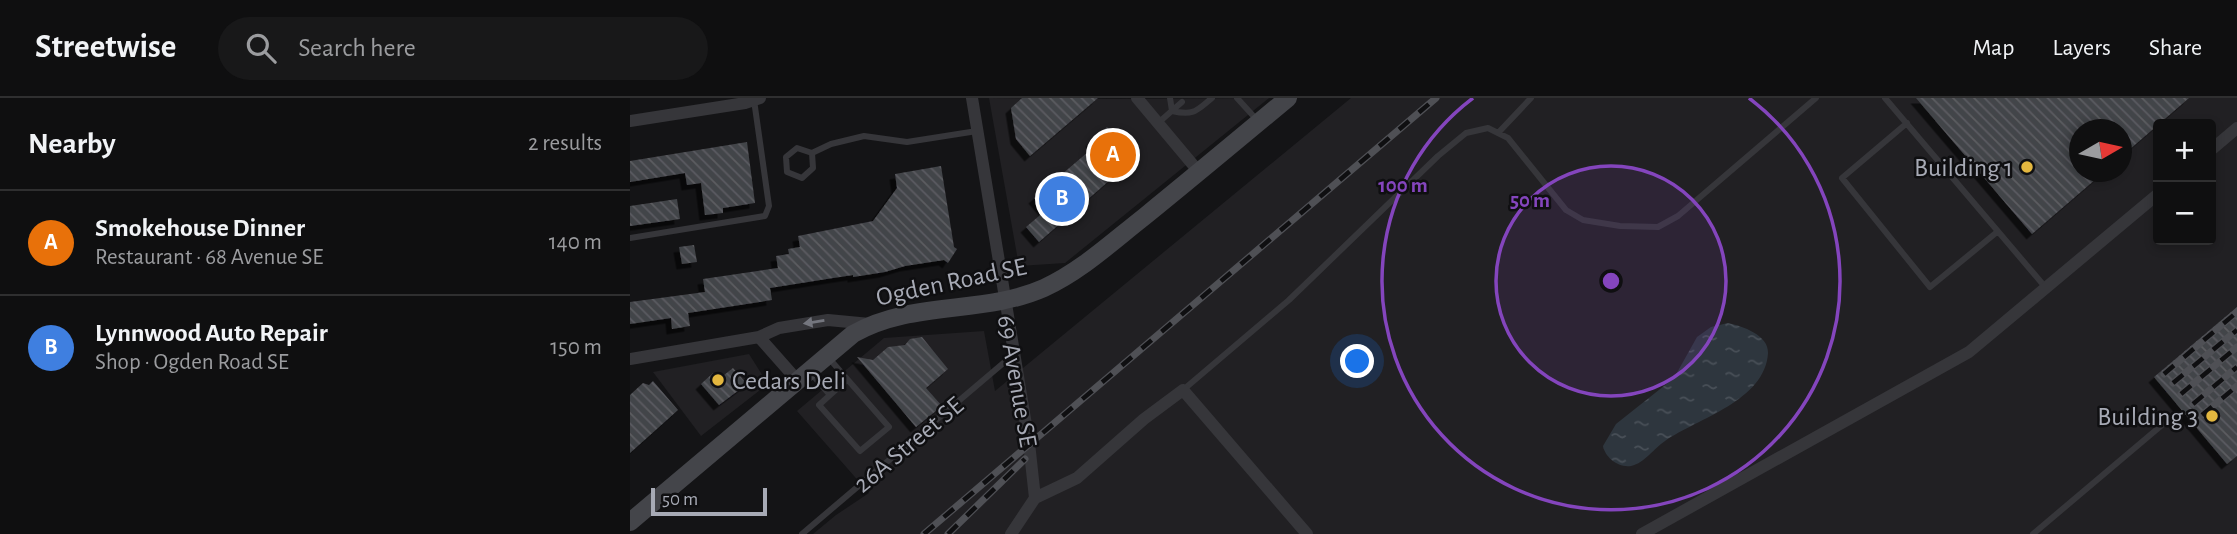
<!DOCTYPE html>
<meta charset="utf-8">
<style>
:root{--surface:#0f0f10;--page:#181819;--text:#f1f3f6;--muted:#9b9c9f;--line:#2f2f30;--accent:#e3b73f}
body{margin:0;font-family:"Alegreya Sans",sans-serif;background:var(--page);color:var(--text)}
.controls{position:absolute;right:21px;top:21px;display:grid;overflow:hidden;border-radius:7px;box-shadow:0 4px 10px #0003}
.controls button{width:63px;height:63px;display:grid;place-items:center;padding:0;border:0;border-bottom:2px solid var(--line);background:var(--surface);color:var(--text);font:35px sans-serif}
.compass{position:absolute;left:1439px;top:21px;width:63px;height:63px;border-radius:50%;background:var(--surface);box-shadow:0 4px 10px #0003;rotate:81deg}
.scale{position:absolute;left:21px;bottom:18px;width:116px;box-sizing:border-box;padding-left:7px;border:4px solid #a7aab5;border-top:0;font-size:19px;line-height:24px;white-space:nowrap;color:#a7aab5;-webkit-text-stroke:5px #0f0f11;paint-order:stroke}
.you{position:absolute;left:728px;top:264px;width:24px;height:24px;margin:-18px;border:5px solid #fff;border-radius:50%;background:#1a73e8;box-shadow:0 0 0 10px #1a73e833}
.badge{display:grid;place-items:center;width:46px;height:46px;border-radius:50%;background:var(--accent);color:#fff;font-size:23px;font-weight:700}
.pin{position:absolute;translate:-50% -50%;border:4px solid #fff;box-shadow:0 2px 7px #0006}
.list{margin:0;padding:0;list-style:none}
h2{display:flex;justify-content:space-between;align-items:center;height:91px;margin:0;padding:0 28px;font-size:30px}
h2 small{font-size:23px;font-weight:400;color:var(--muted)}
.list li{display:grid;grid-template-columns:46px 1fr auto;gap:21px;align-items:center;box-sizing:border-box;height:105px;padding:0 28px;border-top:2px solid var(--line)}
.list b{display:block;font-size:26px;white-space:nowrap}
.list p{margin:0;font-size:23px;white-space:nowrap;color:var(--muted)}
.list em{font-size:23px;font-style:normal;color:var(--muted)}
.icon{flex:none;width:38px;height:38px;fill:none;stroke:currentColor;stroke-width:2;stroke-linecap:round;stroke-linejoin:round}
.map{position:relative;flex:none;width:1607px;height:436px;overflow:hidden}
header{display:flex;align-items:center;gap:42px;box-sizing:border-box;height:98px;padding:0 35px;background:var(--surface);border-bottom:2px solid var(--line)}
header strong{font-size:33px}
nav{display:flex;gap:38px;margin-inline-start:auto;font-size:24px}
.search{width:490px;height:63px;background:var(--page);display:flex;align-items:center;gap:18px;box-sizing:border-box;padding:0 24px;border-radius:38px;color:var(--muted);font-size:26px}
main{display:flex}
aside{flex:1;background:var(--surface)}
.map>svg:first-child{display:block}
.built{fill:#212023;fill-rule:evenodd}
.water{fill:url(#water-ripples)}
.building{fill:url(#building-back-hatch);filter:url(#shadow)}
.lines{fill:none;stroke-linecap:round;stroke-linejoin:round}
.lane{stroke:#36363a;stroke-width:6}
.street{stroke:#36363a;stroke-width:12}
.secondary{stroke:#44454a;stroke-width:18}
.rail-casing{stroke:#4f5055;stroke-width:7}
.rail{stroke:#0f0f11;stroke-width:4.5;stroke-dasharray:13;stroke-linecap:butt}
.oneway{fill:#74767e}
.ring{fill:none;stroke:#8445bd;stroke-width:3.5}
.poi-dot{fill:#e3b73f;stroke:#0f0f11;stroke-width:2.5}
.labels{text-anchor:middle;stroke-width:5;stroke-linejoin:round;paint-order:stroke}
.poi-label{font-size:26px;fill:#a7aab5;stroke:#0f0f11;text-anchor:end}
.street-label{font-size:26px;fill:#a7aab5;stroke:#0f0f11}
.centre{fill:#8445bd;stroke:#0f0f11;stroke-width:3.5}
.ring-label{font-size:21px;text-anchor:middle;font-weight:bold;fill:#8445bd;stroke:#0f0f11;stroke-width:5;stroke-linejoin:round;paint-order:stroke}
</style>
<header>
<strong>Streetwise</strong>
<div class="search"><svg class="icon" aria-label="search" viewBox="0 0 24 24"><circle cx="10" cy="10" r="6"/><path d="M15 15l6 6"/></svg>Search here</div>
<nav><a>Map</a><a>Layers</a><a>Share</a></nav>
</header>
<main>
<aside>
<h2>Nearby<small>2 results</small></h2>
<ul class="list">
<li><span class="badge" style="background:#e8710a">A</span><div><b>Smokehouse Dinner</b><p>Restaurant · 68 Avenue SE</p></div><em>140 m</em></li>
<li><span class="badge" style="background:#3f7fe0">B</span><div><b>Lynnwood Auto Repair</b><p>Shop · Ogden Road SE</p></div><em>150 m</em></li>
</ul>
</aside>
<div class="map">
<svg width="1607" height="436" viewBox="0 0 1607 436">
<defs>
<pattern id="water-ripples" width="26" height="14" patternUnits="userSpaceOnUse" patternTransform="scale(1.75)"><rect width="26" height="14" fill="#2e363e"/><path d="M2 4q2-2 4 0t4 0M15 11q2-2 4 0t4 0" fill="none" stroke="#495058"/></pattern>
<pattern id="building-back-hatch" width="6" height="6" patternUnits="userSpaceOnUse" patternTransform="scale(1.75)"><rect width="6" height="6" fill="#434449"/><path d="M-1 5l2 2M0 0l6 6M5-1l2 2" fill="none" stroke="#5b5c61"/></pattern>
<filter id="shadow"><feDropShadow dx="-5.5" dy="5.5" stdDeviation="0" flood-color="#0009"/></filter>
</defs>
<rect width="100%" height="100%" fill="#141416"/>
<path class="built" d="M 359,0 L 483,1 L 639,0 L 435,165 L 389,168 Z
M 721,0 L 1607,0 L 1607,436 L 183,436 L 206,417 L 239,395 L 167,313 L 254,240 L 354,233 L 365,293 ZM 1528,26 L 1581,26 L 1581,142 L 1528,142 ZM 1450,32 L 1492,32 L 1492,74 L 1450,74 Z
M 119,256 L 138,286 L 71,338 L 23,274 Z"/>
<path class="water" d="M 1098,225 C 1112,228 1139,237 1138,255 C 1135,303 1068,320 1035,343 C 1024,350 1015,365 1001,368 C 988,370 975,359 973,348 L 986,326 L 1044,280 L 1067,239 L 1081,229 Z"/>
<path class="building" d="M 392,0 L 468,0 L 400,58 L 386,41 L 381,10 Z
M 1286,0 L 1559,0 L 1492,58 L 1492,32 L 1450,32 L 1450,74 L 1474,74 L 1402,136 Z
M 477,29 L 504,61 L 409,144 L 396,129 L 415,113 L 404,100 L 465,48 L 461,43 Z
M 117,44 L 125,105 L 93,110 L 93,115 L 75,117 L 71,85 L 57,87 L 55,75 L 0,84 L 0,63 Z
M 311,68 L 324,149 L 327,151 L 318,165 L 314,162 L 275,168 L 255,174 L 223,179 L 223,177 L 203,180 L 140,190 L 142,202 L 58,215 L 60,228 L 42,231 L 41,220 L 0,226 L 0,204 L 75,194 L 73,181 L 148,170 L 146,158 L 159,156 L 158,151 L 170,149 L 168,138 L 243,123 L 267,90 L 265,76 Z
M 47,101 L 50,121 L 0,128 L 0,108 Z
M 64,147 L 67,164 L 52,166 L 49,149 Z
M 1607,209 L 1607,358 L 1597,366 L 1524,279 Z
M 292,239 L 318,271 L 296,290 L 312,308 L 286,329 L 227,259 L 243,262 L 258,249 L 275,247 L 280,241 Z
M 103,270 L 117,286 L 89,307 L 71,286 L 83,275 L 89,281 Z
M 23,283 L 48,312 L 0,355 L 0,297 L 13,285 L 19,287 Z"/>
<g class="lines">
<path class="lane" d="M 540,0 L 542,13 C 564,18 566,13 582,0
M 607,0 L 627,22
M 1255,0 L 1416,190
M 528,25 L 552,4
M 1277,25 L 1212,80 L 1300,189 L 1367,134
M 868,35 L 901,0
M 182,55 L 183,70 L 172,80 L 157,74 L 156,59 L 167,50 L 182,55 L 201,46 L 234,38 L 277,44 L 347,33
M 0,140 L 135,118 L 139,108 L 124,2
M 180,274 L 200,297 L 189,307 L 230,353 L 259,329 L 197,258
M 553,292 L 659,202 L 808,58 L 836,35 L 858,30 L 878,40 L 936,112 L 953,122 L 990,128 L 1028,129 L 1048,118 L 1186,0
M 200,297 L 217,282
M 172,436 L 384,256
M 1403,436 L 1532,327"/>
<path class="street" d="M 342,0 L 399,345 L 405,400
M 507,0 L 569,74
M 0,23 L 115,5 L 130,0
M 1581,52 L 1607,30
M 129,239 L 167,282
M 0,261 L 129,239 L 149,230 L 198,222 L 240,226
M 381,436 L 405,400 L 447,380 L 514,321 L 553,292 L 677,436
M 1012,436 L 1339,254 L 1528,96"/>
<path class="secondary" d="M 0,424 L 223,236 C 282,202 353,217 414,190 C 451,173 482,144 514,119 C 562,80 610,40 658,0"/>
<defs>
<path id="rail" d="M 1534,276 L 1607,214
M 1543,285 L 1607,232
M 1551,296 L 1607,249
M 1563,306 L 1607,269
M 1572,317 L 1607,288
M 294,436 L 806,0
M 318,436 L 395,361"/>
</defs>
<use href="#rail" class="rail-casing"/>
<use href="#rail" class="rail"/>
</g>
<defs><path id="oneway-solid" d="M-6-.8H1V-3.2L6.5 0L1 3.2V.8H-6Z" transform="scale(1.75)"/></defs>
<use class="oneway" href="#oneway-solid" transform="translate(184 224) rotate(171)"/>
<circle cx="981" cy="183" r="115" fill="#8445bd" fill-opacity=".12"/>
<g class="ring">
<circle cx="981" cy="183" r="115"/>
<path d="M1119 0A229 229 0 1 1 843 0"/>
</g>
<g class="poi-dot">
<circle cx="1397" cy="69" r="7"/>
<circle cx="88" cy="282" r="7"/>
<circle cx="1582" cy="318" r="7"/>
</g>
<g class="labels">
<g class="poi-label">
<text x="1383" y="78">Building 1</text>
<text x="102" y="291" text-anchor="start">Cedars Deli</text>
<text x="1568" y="327">Building 3</text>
</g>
<g class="street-label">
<text transform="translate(321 183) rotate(-12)" y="9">Ogden Road SE</text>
<text transform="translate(388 283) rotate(80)" y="9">69 Avenue SE</text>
<text transform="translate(278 346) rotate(-40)" y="9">26A Street SE</text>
</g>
</g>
<circle cx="981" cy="183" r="10" class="centre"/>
<g class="ring-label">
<text x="773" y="94">100 m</text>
<text x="900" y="109">50 m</text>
</g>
</svg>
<div class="controls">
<button>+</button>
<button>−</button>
</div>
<svg class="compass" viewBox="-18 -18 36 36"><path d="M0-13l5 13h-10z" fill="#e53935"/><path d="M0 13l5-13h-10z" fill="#9b9c9f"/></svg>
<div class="scale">50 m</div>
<div class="you"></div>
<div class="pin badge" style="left:483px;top:57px;background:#e8710a">A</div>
<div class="pin badge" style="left:432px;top:101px;background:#3f7fe0">B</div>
</div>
</main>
